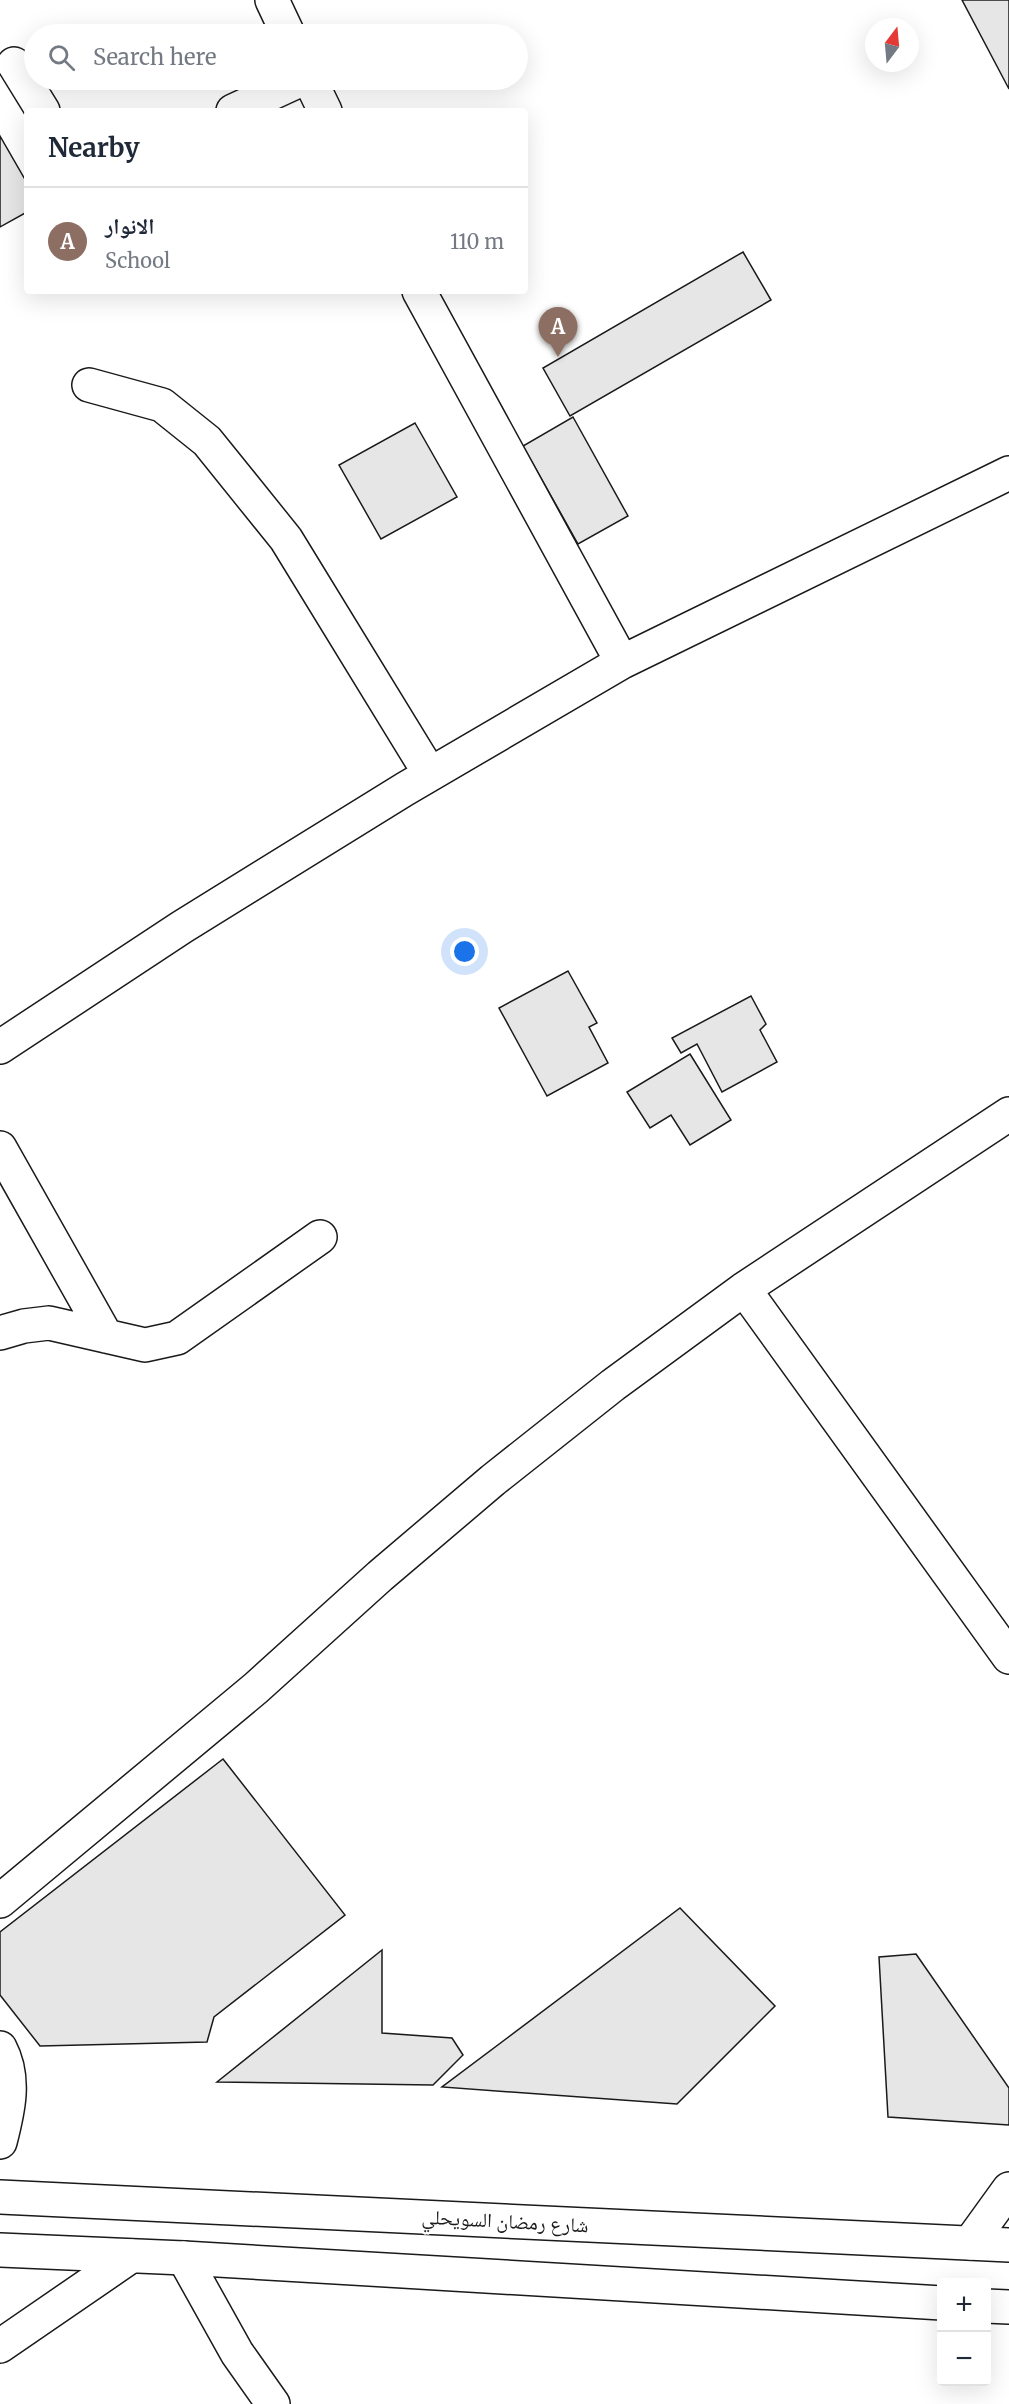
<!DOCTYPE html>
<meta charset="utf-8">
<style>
:root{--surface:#fff;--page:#f6f6f7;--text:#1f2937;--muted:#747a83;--line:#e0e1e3;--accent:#c62828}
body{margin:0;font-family:Merriweather,"Noto Naskh Arabic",serif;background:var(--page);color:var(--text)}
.controls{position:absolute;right:18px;bottom:18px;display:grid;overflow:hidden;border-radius:6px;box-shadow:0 6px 24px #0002}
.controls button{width:54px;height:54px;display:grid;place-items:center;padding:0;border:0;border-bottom:2px solid var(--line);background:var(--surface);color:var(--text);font:30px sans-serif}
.compass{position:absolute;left:865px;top:18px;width:54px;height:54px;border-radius:50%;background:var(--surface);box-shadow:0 6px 24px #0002;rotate:16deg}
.you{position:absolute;left:465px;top:952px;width:21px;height:21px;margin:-15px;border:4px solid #fff;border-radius:50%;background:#1a73e8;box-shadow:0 0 0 9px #1a73e833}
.badge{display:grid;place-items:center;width:39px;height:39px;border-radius:50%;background:var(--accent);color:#fff;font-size:20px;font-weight:700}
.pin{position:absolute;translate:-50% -50px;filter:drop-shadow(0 2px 3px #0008)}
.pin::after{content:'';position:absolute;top:32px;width:21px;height:18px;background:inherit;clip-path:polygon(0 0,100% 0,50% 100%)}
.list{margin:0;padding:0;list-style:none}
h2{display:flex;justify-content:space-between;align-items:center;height:78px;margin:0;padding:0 24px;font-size:26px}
h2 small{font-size:20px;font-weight:400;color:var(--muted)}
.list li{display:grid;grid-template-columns:39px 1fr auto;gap:18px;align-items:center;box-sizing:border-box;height:108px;padding:0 24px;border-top:2px solid var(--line)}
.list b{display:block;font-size:22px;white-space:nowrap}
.list p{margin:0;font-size:20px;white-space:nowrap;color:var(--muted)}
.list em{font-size:20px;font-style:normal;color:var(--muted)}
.icon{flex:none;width:33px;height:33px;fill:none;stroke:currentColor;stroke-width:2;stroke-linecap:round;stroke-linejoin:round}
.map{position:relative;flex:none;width:1009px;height:2404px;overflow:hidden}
.search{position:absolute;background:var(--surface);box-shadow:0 6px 24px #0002;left:24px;top:24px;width:504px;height:66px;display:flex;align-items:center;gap:15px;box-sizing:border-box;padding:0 21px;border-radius:33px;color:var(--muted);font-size:22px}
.panel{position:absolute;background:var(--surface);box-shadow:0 6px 24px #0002;left:24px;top:108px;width:504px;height:186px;border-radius:6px}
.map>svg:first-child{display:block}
.building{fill:#e6e6e6;stroke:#1a1a1a;stroke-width:1.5}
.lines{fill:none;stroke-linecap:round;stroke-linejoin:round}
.minor-casing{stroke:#1a1a1a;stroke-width:36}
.major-casing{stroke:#1a1a1a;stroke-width:36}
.minor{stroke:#fff;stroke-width:33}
.major{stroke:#fff;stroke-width:33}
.labels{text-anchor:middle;stroke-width:4.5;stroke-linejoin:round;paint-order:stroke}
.street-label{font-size:20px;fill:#1a1a1a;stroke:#fff}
</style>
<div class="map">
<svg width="1009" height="2404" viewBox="0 0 1009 2404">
<rect width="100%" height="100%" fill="#fff"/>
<path class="building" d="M 962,0 L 1009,0 L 1009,89 Z
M 0,136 L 27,183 L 27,212 L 0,227 Z
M 743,252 L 771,300 L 570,416 L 543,368 Z
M 573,417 L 628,516 L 578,544 L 523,446 Z
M 415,423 L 457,497 L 381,539 L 339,465 Z
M 568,971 L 597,1023 L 589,1027 L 608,1063 L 547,1096 L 499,1008 Z
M 751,996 L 766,1024 L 760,1030 L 777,1062 L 722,1092 L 697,1044 L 681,1053 L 672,1038 Z
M 690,1054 L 731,1120 L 690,1145 L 671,1115 L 650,1128 L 627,1092 Z
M 223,1759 L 345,1915 L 214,2017 L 207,2042 L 40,2046 L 0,1995 L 0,1932 Z
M 680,1908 L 775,2006 L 677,2104 L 442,2087 Z
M 382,1950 L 382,2033 L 452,2038 L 463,2055 L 433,2085 L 217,2082 Z
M 916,1954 L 1009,2088 L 1009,2125 L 888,2117 L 879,1957 Z"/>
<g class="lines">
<defs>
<path id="minor" d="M 272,0 L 288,34
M 14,64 L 43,111
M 310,80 L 325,111
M 233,111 L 300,80
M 419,291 L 622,662
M 89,385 L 162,405 L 207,441 L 286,539 L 430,774
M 0,1047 L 182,927 L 405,789 L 622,662 L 1009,473
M 0,1148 L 106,1336
M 744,1289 L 1009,1657
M 0,1333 L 24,1326 L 49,1323 L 145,1345 L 177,1338 L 320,1237
M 0,1901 L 256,1688 L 380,1576 L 493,1480 L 613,1385 L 744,1289 L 1009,1114
M 0,2048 C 16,2078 8,2111 0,2142
M 970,2243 L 1009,2189
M 184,2258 L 237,2353 L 273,2404
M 0,2346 L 131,2256"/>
<path id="major" d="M 0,2197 L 1009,2245
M 0,2250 L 184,2258 L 942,2303
M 986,2306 L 1009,2307"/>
</defs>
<use href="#minor" class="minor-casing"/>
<use href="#major" class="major-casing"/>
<use href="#minor" class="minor"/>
<use href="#major" class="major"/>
</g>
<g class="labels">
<g class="street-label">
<text transform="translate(505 2221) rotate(3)" y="7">شارع رمضان السويحلي</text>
</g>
</g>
</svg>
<div class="controls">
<button>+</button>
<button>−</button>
</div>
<svg class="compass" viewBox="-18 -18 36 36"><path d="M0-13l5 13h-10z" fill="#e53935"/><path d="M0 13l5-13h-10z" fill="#747a83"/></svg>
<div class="you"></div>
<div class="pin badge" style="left:558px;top:357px;background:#8d6e63">A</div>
<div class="search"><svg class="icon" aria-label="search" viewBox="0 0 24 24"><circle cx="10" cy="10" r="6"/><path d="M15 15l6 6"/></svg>Search here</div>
<section class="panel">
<h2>Nearby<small></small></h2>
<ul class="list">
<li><span class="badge" style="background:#8d6e63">A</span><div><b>الانوار</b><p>School</p></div><em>110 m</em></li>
</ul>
</section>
</div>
